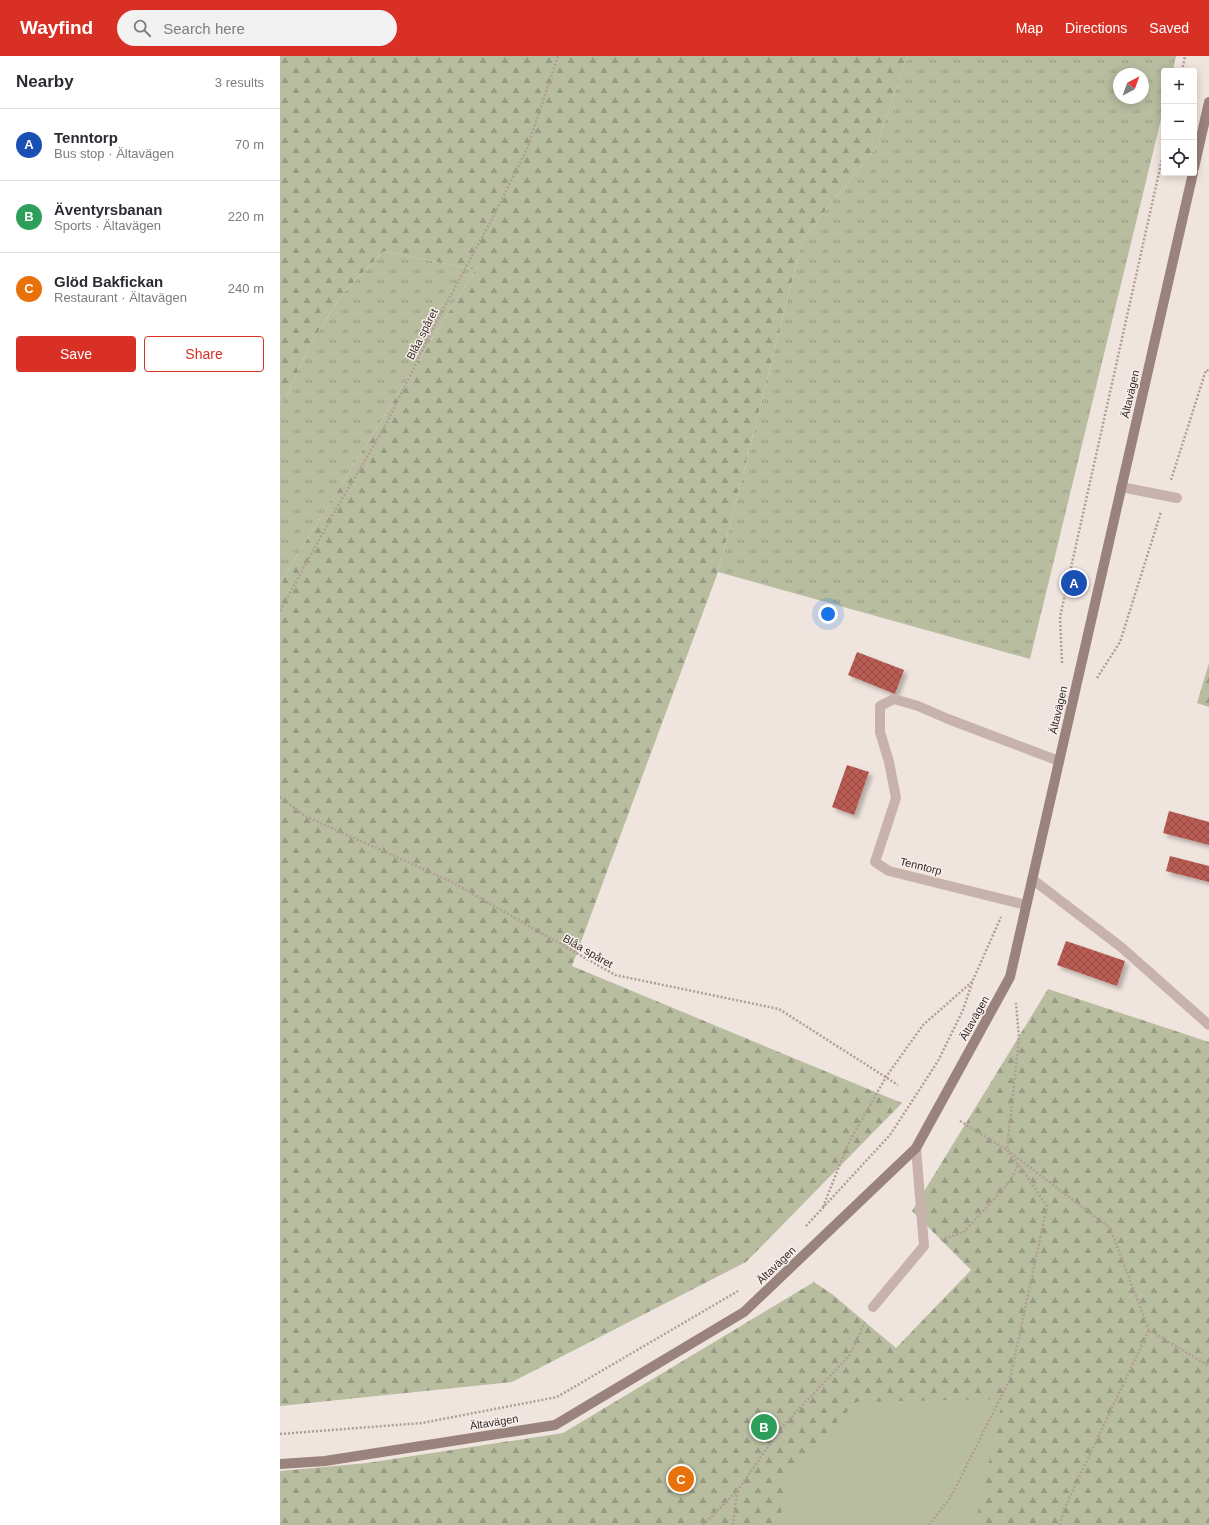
<!DOCTYPE html>
<meta charset="utf-8">
<style>
:root{--surface:#fff;--page:#f2f2f3;--text:#2b2b33;--muted:#7c7c81;--line:#e1e1e2;--accent:#d93025}
body{margin:0;font-family:Arial,sans-serif;background:var(--page);color:var(--text)}
.controls{position:absolute;right:12px;top:12px;display:grid;overflow:hidden;border-radius:4px;box-shadow:0 2px 10px #0003}
.controls button{width:36px;height:36px;display:grid;place-items:center;padding:0;border:0;border-bottom:1px solid var(--line);background:var(--surface);color:var(--text);font:20px sans-serif}
.compass{position:absolute;left:833px;top:12px;width:36px;height:36px;border-radius:50%;background:var(--surface);box-shadow:0 2px 10px #0003;rotate:41deg}
.you{position:absolute;left:548px;top:558px;width:14px;height:14px;margin:-10px;border:3px solid #fff;border-radius:50%;background:#1a73e8;box-shadow:0 0 0 6px #1a73e833}
.badge{display:grid;place-items:center;width:26px;height:26px;border-radius:50%;background:var(--accent);color:#fff;font-size:13px;font-weight:700}
.pin{position:absolute;translate:-50% -50%;border:2px solid #fff;box-shadow:0 1px 4px #0006}
.list{margin:0;padding:0;list-style:none}
h2{display:flex;justify-content:space-between;align-items:center;height:52px;margin:0;padding:0 16px;font-size:17px}
h2 small{font-size:13px;font-weight:400;color:var(--muted)}
.list li{display:grid;grid-template-columns:26px 1fr auto;gap:12px;align-items:center;box-sizing:border-box;height:72px;padding:0 16px;border-top:1px solid var(--line)}
.list b{display:block;font-size:15px;white-space:nowrap}
.list p{margin:0;font-size:13px;white-space:nowrap;color:var(--muted)}
.list em{font-size:13px;font-style:normal;color:var(--muted)}
.actions{display:flex;gap:8px;padding:12px 16px}
.actions a{flex:1;padding:9px 0;border:1px solid var(--accent);border-radius:4px;text-align:center;font-size:14px;color:var(--accent)}
.actions .main{background:var(--accent);color:#fff}
.icon{flex:none;width:22px;height:22px;fill:none;stroke:currentColor;stroke-width:2;stroke-linecap:round;stroke-linejoin:round}
.map{position:relative;flex:none;width:929px;height:1469px;overflow:hidden}
header{display:flex;align-items:center;gap:24px;box-sizing:border-box;height:56px;padding:0 20px;background:var(--accent);color:#fff}
header strong{font-size:19px}
nav{display:flex;gap:22px;margin-inline-start:auto;font-size:14px}
.search{width:280px;height:36px;background:var(--page);display:flex;align-items:center;gap:10px;box-sizing:border-box;padding:0 14px;border-radius:22px;color:var(--muted);font-size:15px}
main{display:flex}
aside{flex:1;background:var(--surface)}
.map>svg:first-child{display:block}
.grass{fill:url(#grass-tufts);fill-rule:evenodd}
.forest{fill:url(#forest-firs)}
.pitch{fill:#b8bda0}
.building{fill:url(#building-cross-hatch);filter:url(#shadow)}
.lines{fill:none;stroke-linecap:round;stroke-linejoin:round}
.path{stroke:#b29d96;stroke-width:2.5;stroke-dasharray:2 2;stroke-linecap:butt}
.service{stroke:#c7b3ab;stroke-width:10}
.minor{stroke:#c7b3ab;stroke-width:10}
.secondary{stroke:#9a837d;stroke-width:10}
.labels{text-anchor:middle;stroke-width:3;stroke-linejoin:round;paint-order:stroke}
.street-label{font-size:11px;fill:#352b2a;stroke:#f8efea}
</style>
<header>
<strong>Wayfind</strong>
<div class="search"><svg class="icon" aria-label="search" viewBox="0 0 24 24"><circle cx="10" cy="10" r="6"/><path d="M15 15l6 6"/></svg>Search here</div>
<nav><a>Map</a><a>Directions</a><a>Saved</a></nav>
</header>
<main>
<aside>
<h2>Nearby<small>3 results</small></h2>
<ul class="list">
<li><span class="badge" style="background:#1a4fb4">A</span><div><b>Tenntorp</b><p>Bus stop · Ältavägen</p></div><em>70 m</em></li>
<li><span class="badge" style="background:#2e9e5b">B</span><div><b>Äventyrsbanan</b><p>Sports · Ältavägen</p></div><em>220 m</em></li>
<li><span class="badge" style="background:#e8710a">C</span><div><b>Glöd Bakfickan</b><p>Restaurant · Ältavägen</p></div><em>240 m</em></li>
</ul>
<div class="actions"><a class="main">Save</a><a>Share</a></div>
</aside>
<div class="map">
<svg width="929" height="1469" viewBox="0 0 929 1469">
<defs>
<pattern id="grass-tufts" width="24" height="20" patternUnits="userSpaceOnUse"><rect width="24" height="20" fill="#b8bda0"/><path d="M3 7l-1-3M5 7V3M7 7l1-3M15 17l-1-3M17 17v-4M19 17l1-3" fill="none" stroke="#969a83"/></pattern>
<pattern id="forest-firs" width="22" height="20" patternUnits="userSpaceOnUse"><rect width="22" height="20" fill="#b8bda0"/><path d="M5 1l3.5 6h-7zM16 11l3.5 6h-7z" fill="#969a83"/></pattern>
<pattern id="building-cross-hatch" width="8" height="8" patternUnits="userSpaceOnUse"><rect width="8" height="8" fill="#b95c53"/><path d="M0 0l8 8M0 8l8-8" fill="none" stroke="#974c45"/></pattern>
<filter id="shadow"><feDropShadow dx="3.5" dy="3.5" stdDeviation="2" flood-color="#0004"/></filter>
</defs>
<rect width="100%" height="100%" fill="#f0e5de"/>
<path class="grass" d="M 628,0 L 896,0 L 893,15 L 884,15 L 884,51 L 750,603 L 438,516 L 523,182 L 594,94 ZM 839,18 L 863,18 L 863,42 L 839,42 Z
M 104,195 L 195,214 L 0,527 L 0,350 L 6,341 L 31,287 L 63,237 Z"/>
<path class="forest" d="M 0,0 L 628,0 L 594,94 L 523,182 L 438,516 L 292,910 L 622,1047 L 466,1206 L 232,1326 L 0,1350 L 0,527 L 195,214 L 104,195 L 63,237 L 31,287 L 6,341 L 0,350 Z
M 929,607 L 929,651 L 917,647 Z
M 768,933 L 929,986 L 929,1469 L 0,1469 L 0,1415 L 87,1407 L 283,1377 L 534,1226 L 552,1238 L 616,1292 L 691,1214 L 632,1155 Z"/>
<path class="pitch" d="M 723,1343 L 695,1469 L 499,1469 L 507,1420 L 576,1346 Z"/>
<path class="building" d="M 577,596 L 624,614 L 615,638 L 568,619 Z
M 567,709 L 589,716 L 574,759 L 552,751 Z
M 889,755 L 929,766 L 929,789 L 883,777 Z
M 890,800 L 929,810 L 929,826 L 886,815 Z
M 786,885 L 845,905 L 837,930 L 777,909 Z"/>
<g class="lines">
<path class="path" d="M 902,15 L 905,0
M 891,424 L 926,314 L 929,315
M 0,555 L 55,455 L 104,372 L 158,263 L 212,163 L 247,93 L 278,0
M 782,607 L 780,561 L 884,94
M 817,622 L 840,586 L 881,456
M 0,741 L 25,760 L 172,826 L 335,919 L 499,953 L 618,1029
M 680,1065 L 727,1094 L 830,1172 L 869,1274 L 929,1310
M 543,1151 L 568,1088 L 606,1021 L 643,969 L 693,925
M 526,1170 L 610,1079 L 658,1005 L 683,954 L 693,924 L 721,861
M 661,1184 L 684,1176 L 731,1124 L 738,1109 L 727,1094 L 739,982 L 736,947
M 0,1378 L 142,1367 L 277,1341 L 458,1235
M 423,1469 L 457,1435 L 502,1371 L 569,1300 L 585,1266
M 453,1469 L 457,1436
M 649,1469 L 671,1441 L 730,1323 L 767,1150 L 739,1109
M 780,1469 L 784,1453 L 869,1274"/>
<path class="service" d="M 841,431 L 897,442
M 746,849 L 609,815 L 595,806 L 616,742 L 609,706 L 600,676 L 600,650 L 614,643 L 638,650 L 668,663 L 779,705
M 593,1251 L 644,1190 L 636,1092"/>
<path class="minor" d="M 752,823 L 841,891 L 929,969"/>
<path class="secondary" d="M 914,112 L 929,46
M 0,1408 L 45,1405 L 275,1369 L 464,1256 L 636,1092 L 730,921 L 913,117"/>
</g>
<g class="labels">
<g class="street-label">
<text transform="translate(142 278) rotate(-63)" y="4">Blåa spåret</text>
<text transform="translate(850 338) rotate(-77)" y="4">Ältavägen</text>
<text transform="translate(778 654) rotate(-77)" y="4">Ältavägen</text>
<text transform="translate(641 810) rotate(14)" y="4">Tenntorp</text>
<text transform="translate(308 895) rotate(30)" y="4">Blåa spåret</text>
<text transform="translate(694 962) rotate(-61)" y="4">Ältavägen</text>
<text transform="translate(496 1209) rotate(-44)" y="4">Ältavägen</text>
<text transform="translate(214 1366) rotate(-9)" y="4">Ältavägen</text>
</g>
</g>
</svg>
<div class="controls">
<button>+</button>
<button>−</button>
<button><svg class="icon" aria-label="locate" viewBox="0 0 24 24"><circle cx="12" cy="12" r="6"/><path d="M12 2v4M12 18v4M2 12h4M18 12h4"/></svg></button>
</div>
<svg class="compass" viewBox="-18 -18 36 36"><path d="M0-13l5 13h-10z" fill="#e53935"/><path d="M0 13l5-13h-10z" fill="#7c7c81"/></svg>
<div class="you"></div>
<div class="pin badge" style="left:794px;top:527px;background:#1a4fb4">A</div>
<div class="pin badge" style="left:484px;top:1371px;background:#2e9e5b">B</div>
<div class="pin badge" style="left:401px;top:1423px;background:#e8710a">C</div>
</div>
</main>
